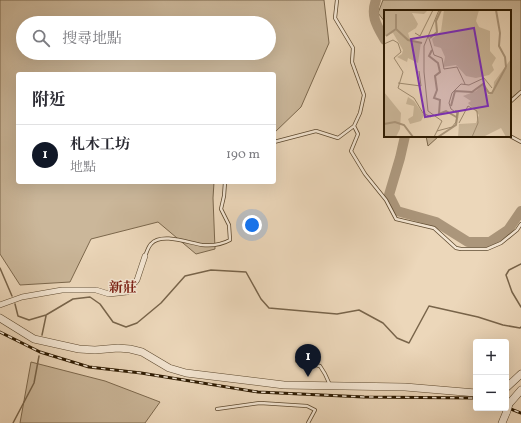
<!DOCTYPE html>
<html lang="zh-TW">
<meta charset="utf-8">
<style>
:root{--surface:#fff;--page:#f2f2f3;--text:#2b2b33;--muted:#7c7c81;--line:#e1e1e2;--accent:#111827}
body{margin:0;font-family:Vollkorn,"Noto Serif TC",serif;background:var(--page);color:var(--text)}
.controls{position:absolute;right:12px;bottom:12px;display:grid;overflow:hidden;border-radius:4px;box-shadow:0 4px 16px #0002}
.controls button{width:36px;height:36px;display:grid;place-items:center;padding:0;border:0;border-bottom:1px solid var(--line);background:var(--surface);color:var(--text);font:20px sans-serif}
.you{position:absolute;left:252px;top:225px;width:14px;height:14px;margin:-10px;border:3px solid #fff;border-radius:50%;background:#1a73e8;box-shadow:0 0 0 6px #1a73e833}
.badge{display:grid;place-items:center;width:26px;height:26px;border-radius:50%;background:var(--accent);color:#fff;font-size:13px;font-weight:700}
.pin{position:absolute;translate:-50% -33px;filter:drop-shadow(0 1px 2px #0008)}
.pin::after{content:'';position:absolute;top:21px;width:14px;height:12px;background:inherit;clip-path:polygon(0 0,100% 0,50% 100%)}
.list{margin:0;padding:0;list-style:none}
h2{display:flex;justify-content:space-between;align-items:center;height:52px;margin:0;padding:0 16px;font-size:17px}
h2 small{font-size:13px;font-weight:400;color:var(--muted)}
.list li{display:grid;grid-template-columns:26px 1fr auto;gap:12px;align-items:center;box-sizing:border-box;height:60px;padding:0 16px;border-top:1px solid var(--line)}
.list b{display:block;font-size:15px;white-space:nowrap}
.list p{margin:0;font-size:13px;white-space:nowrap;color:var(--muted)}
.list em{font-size:13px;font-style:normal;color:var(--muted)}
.icon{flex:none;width:22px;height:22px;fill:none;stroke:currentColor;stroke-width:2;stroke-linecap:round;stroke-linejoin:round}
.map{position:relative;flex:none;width:521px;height:423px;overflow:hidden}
.search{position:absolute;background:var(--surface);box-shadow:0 4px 16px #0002;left:16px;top:16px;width:260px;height:44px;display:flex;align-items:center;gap:10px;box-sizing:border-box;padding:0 14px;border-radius:22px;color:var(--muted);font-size:15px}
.panel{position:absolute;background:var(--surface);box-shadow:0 4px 16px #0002;left:16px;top:72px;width:260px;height:112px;border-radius:4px}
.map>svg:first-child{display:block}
.green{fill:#cbb79a;stroke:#7c684d;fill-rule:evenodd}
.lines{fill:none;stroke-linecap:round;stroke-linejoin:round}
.stream{stroke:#78644a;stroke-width:1.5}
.river{stroke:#ab967b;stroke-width:10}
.service-casing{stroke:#5c482e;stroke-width:4}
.minor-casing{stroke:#5c482e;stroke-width:6}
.tertiary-casing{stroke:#5c482e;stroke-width:8}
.service{stroke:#f3e5d2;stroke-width:2.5}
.minor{stroke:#f3e5d2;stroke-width:5}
.tertiary{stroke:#f3e5d2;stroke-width:7}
.rail-casing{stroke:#2c1900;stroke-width:3}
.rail{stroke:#f3e5d2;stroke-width:1.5;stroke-dasharray:4.5;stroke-linecap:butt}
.tertiary-bridge-casing{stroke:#5c482e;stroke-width:8;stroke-linecap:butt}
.tertiary-bridge{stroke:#f3e5d2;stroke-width:7}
.labels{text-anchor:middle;stroke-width:3;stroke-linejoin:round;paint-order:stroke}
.quarter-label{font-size:14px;font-weight:bold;fill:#7a1f14;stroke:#f3e5d2}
.inset-river{fill:none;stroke:#ab967b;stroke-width:2}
.inset-road{fill:none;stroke:#9f8b70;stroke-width:1}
.view{fill:#7b2cbf;fill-opacity:0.15;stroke:#7b2cbf;stroke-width:2}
.inset-edge{fill:none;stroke:#2c1900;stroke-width:2}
</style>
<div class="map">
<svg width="521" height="423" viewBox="0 0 521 423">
<rect width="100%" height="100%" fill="#ecd7ba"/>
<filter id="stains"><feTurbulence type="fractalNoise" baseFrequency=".005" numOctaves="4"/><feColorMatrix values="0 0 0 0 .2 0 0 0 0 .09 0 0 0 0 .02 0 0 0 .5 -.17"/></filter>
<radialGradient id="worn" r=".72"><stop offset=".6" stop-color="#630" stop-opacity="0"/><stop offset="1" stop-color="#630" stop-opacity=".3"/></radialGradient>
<path class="green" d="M 0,0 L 324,0 L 329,43 L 301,107 L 274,133 L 274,74 L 18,74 L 18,182 L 214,182 L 213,198 L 215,249 L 196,254 L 158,222 L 91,239 L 70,282 L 20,285 L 0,254 ZM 23,23 L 269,23 L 269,53 L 23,53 Z
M 383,0 L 521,0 L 521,90 L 510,99 L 510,11 L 385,11 L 385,22 L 378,13 Z
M 426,136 L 439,136 L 428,146 Z
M 31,362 L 105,381 L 160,402 L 145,423 L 20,423 Z"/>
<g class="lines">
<path class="stream" d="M 521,264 L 509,270 L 506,275 L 512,292 L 521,307
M 0,268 L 12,296
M 15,304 L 18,316 L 29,320 L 46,315 L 73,299 L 90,297 L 100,304 L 113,322 L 126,327 L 137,323 L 161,303 L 185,276 L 211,270 L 246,272 L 261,299 L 269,308 L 337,314 L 359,310 L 383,323 L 397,338 L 409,343 L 429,306 L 478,317 L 503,325 L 520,328 L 521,327
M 42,335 L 46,316
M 13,423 L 34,383 L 39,356"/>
<path class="river" d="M 376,0 C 370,16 377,26 385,40
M 405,136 L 400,158 L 389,195 L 397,211 L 436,222 L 468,242 L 490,242 L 508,230 L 521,211"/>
<defs>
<path id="service" d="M 337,0 L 335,18 L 353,48 L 352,62 L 364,95 L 360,113 L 354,126 L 358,134 L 351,151 L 365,174 L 386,200 L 396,219 L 434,228 L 456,248 L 461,249 L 487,249 L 501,243 L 517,230 L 521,224
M 510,102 L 521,92
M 510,136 L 521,142
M 274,142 L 316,131 L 338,138 L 354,126
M 145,256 C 147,252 148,247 151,244 C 161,232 189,243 202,245 C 212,246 221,245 230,240 L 229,225 L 221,209 L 224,196 L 225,182
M 297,361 L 320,366 L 325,374 L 330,385
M 217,409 L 260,403 L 307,406 L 315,410 L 308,423"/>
<path id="minor" d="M 0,305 L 22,297 L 62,290 L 96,290 L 109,294 L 127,292 L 137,280 L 145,256"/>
<path id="tertiary" d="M 0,318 L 34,339 L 79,349 L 95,350 L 118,348 L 130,349 L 142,352 L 169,368 L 186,373 L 284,385 L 405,387 L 476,393
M 506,388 L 521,374
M 509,404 L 521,390
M 502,423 L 507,411"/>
</defs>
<use href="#service" class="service-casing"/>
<use href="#minor" class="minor-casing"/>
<use href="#tertiary" class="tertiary-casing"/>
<use href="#service" class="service"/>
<use href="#minor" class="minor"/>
<use href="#tertiary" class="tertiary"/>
<defs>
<path id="rail" d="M 0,332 L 40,352 L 89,367 L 141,373 L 258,392 L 364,397 L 476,398
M 506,407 L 521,413"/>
</defs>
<use href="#rail" class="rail-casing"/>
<use href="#rail" class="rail"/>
<defs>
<path id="tertiary-bridge" d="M 507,411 L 509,404"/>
</defs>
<use href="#tertiary-bridge" class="tertiary-bridge-casing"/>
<use href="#tertiary-bridge" class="tertiary-bridge"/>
</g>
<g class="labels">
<g class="quarter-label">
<text x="123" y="292">新莊</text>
</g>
</g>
<g transform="translate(384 10)">
<rect width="127" height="127" fill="#ecd7ba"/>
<path d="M 0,0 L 44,0 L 40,4 L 28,3 L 34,14 L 32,18 L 24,23 L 27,32 L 37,32 L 34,53 L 24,48 L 23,52 L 13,47 L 18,44 L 19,40 L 9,23 L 0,26 ZM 60,0 L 95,0 L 92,11 L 95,17 L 106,21 L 106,41 L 112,48 L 108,55 L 110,60 L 105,65 L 92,68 L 82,66 L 72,55 L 59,57 L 61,47 L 57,38 L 50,36 L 48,29 L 57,21 ZM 127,49 L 127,127 L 122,127 L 117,118 L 99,127 L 74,127 L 75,114 L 92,113 L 95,105 L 84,93 L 87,91 L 79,86 L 92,81 L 98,75 L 101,75 L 104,85 L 109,83 L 110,72 ZM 0,82 L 17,103 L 16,119 L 12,127 L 0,127 ZM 24,87 L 30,91 L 40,105 L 37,111 L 26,114 L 24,109 L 29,106 L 30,96 L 22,94 Z" fill="#cbb79a"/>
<path class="inset-river" d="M 112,0 L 116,23 L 115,36 L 121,47 L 122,57M 12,4 L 12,19M 2,26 L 12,19 L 24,30 L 38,33M 46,28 L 53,22 L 52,11 L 57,0M 48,40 L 45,46 L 54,53 L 56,62 L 51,66 L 53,80 L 50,88 L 56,90 L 55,104 L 62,101 L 74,108M 67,96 L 71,81 L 88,82 L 99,74 L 105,83 L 108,83 L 122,57M 0,114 L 11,112 L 20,115 L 29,127M 54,127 L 72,115 L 74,102 L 71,101"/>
<path class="inset-road" d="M 31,23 L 36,26 L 49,0M 44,25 L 50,45 L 58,48 L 60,59 L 73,57 L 81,74M 0,34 L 9,30 L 14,33 L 17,42 L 10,48 L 19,62 L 14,78 L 30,88 L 39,103 L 47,107M 14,73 L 37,76 L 35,61M 75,113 L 84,96 L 93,101 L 94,113 L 88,127M 53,121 L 68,117 L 72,112 L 73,103 L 67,99 L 65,93 L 68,83 L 77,74 L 85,75 L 100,68 L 108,78M 50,127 L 58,111 L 44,101 L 40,62 L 40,36 L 55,0"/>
<path class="view" d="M 90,18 L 104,96 L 41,107 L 27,29 Z"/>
<rect width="127" height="127" class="inset-edge"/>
</g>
<rect width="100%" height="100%" filter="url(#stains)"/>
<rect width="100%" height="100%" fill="url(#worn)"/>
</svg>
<div class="controls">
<button>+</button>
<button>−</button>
</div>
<div class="you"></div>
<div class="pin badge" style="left:308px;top:377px">1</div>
<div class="search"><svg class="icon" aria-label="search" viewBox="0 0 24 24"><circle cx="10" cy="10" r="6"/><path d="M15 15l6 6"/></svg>搜尋地點</div>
<section class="panel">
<h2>附近<small></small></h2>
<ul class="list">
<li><span class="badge">1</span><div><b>札木工坊</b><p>地點</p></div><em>190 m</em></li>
</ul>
</section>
</div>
